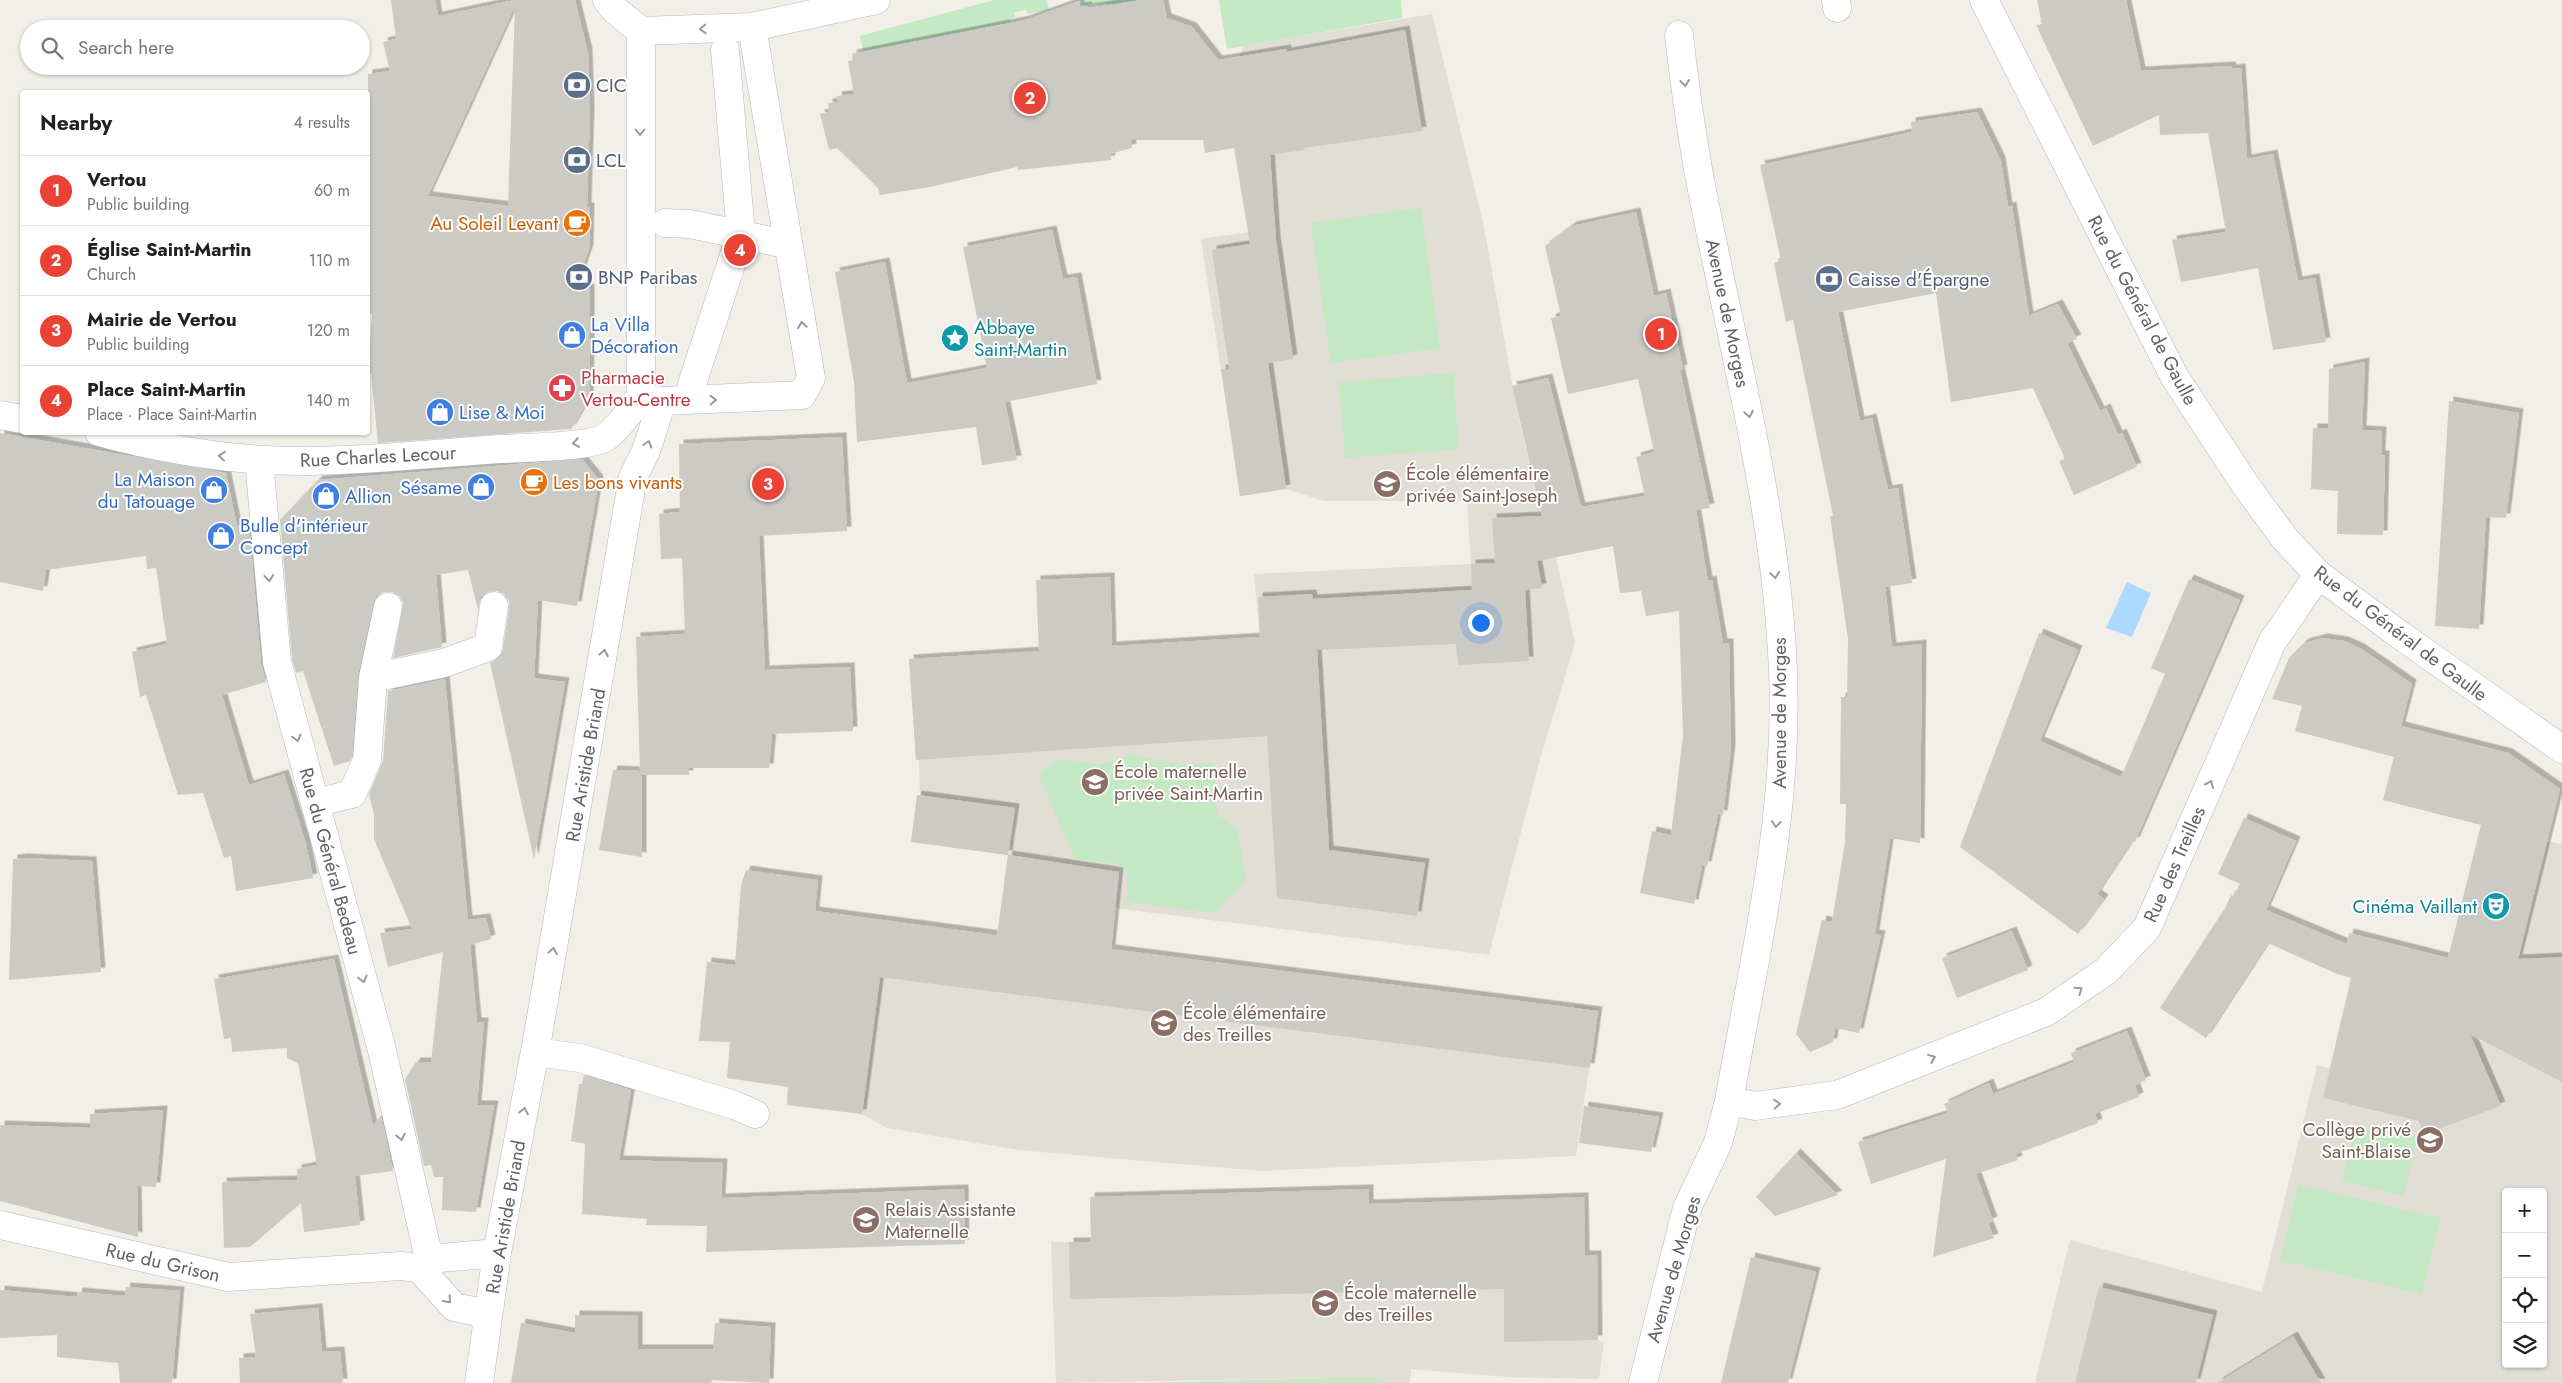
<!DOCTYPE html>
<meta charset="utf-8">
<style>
:root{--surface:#fff;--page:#f2f2f2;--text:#202124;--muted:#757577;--line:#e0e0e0;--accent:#ea4335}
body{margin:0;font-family:Jost,sans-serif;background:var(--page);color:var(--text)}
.controls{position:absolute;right:15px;bottom:15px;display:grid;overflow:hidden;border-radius:5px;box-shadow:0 1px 4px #0004}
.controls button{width:45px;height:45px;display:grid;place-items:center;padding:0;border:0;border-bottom:1px solid var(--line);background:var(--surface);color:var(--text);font:25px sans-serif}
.you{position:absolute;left:1480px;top:622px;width:18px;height:18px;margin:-12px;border:4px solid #fff;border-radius:50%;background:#1a73e8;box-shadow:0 0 0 8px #1a73e833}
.badge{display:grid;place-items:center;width:32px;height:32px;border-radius:50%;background:var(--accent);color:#fff;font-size:16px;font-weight:700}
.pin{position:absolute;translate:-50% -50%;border:2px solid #fff;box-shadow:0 1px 5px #0006}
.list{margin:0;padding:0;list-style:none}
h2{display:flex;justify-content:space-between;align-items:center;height:65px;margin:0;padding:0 20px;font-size:21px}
h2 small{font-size:16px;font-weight:400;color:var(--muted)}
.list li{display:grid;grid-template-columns:32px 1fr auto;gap:15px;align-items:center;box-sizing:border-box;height:70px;padding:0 20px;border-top:1px solid var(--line)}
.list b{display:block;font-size:19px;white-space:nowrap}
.list p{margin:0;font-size:16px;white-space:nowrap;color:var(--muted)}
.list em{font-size:16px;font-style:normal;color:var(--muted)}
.icon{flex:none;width:28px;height:28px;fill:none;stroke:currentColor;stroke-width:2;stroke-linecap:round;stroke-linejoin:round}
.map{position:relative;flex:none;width:2562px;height:1383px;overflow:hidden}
.search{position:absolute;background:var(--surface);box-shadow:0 1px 4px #0004;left:20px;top:20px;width:350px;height:55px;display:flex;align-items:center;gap:12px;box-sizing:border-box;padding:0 18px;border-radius:28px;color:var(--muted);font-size:19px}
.panel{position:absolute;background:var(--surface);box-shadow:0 1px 4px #0004;left:20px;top:90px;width:350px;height:345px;border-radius:5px}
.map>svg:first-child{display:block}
.education{fill:#e1ded6;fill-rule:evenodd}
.green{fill:#c5e8c5}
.water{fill:#aadaff}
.building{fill:#cccac5;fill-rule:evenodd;filter:url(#shadow)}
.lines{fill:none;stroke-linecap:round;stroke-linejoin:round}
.pedestrian-casing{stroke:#b5b8bc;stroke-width:29}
.minor-casing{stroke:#b5b8bc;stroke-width:29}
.pedestrian{stroke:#fff;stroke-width:28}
.minor{stroke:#fff;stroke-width:28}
.oneway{stroke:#979a9d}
.labels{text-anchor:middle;stroke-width:4;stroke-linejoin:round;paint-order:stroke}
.service-label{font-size:19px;fill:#4e5e75;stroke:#fff;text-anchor:start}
.food-label{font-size:19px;fill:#c56008;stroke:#fff;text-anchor:end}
.street-label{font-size:19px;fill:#5f6368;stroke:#fff}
.shop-label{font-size:19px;fill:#366cbe;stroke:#fff;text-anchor:start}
.culture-label{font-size:19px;fill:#0d838f;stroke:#fff;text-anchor:start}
.health-label{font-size:19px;fill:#be3a42;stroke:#fff;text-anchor:start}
.education-label{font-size:19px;fill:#785e54;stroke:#fff;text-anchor:start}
</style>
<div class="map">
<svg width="2562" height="1383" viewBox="0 0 2562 1383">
<defs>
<filter id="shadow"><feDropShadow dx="4.5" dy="-4.5" stdDeviation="0" flood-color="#0004"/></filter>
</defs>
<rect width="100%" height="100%" fill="#f1efe8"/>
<path class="education" d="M 1432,14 L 1484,227 L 1516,405 L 1533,479 L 1546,512 L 1575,643 L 1540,759 L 1489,955 L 1003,894 L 1008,855 L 911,842 L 917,795 L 920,795 L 919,760 L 916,760 L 909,659 L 1260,637 L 1254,574 L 1471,564 L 1467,501 L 1324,501 L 1286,489 L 1240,496 L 1201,239 L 1248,232 L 1262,154 L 1239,56 L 1244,46 Z
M 2547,841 L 2562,844 L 2562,1383 L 2035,1383 L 2070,1240 L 2262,1292 L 2317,1065 L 2433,1095 L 2449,1033 L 2497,1045 ZM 2506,1192 L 2543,1192 L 2543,1364 L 2506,1364 Z
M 746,870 L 818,880 L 813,926 L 867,932 L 869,918 L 1574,1008 L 1575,1005 L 1598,1008 L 1576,1156 L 1261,1171 L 1018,1150 L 887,1128 L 862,1114 L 787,1105 L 788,1087 L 735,965 L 741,887 Z
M 1369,1189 L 1370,1233 L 1421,1232 L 1420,1202 L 1584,1197 L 1585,1254 L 1597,1255 L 1598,1340 L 1604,1342 L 1599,1379 L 1507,1377 L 1411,1369 L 1410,1383 L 1382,1383 L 1376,1377 L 1056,1383 L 1051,1242 L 1093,1242 L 1091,1238 L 1090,1197 Z"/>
<path class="green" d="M 994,0 L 1047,0 L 1049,10 L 1028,14 L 1026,10 L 1014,12 L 1015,18 L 1010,18 L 1011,22 L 863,51 L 860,36 Z
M 1082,0 L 1138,0 L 1136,3 L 1108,9 L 1107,3 L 1082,5 Z
M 1219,0 L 1401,0 L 1402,18 L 1227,49 Z
M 1421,208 L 1440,348 L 1331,363 L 1311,223 Z
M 1453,373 L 1459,449 L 1345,458 L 1339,382 Z
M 1131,755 L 1187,766 L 1214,761 L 1217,815 L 1237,829 L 1246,881 L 1214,913 L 1127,902 L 1128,874 L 1118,864 L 1075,859 L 1038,774 L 1061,759 L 1099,765 Z
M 2357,1123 L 2418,1137 L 2403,1196 L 2342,1181 Z
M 2298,1185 L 2440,1218 L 2422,1294 L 2280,1260 Z
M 1376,1377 L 1382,1383 L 1142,1383 L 1175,1382 Z"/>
<path class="water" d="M 2127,582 L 2151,593 L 2132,637 L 2106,628 Z"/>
<path class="building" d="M 391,0 L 435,0 L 438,16 L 515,0 L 575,0 L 588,53 L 590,111 L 587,207 L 590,207 L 589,249 L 575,290 L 590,288 L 590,352 L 589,399 L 571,429 L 378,443 L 371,374 L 368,374 L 372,314 L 368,314 L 368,74 L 390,71 L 383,42 L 396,39 ZM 515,6 L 508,206 L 428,196 Z
M 1142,0 L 1163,0 L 1167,18 L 1192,27 L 1218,60 L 1286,49 L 1287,52 L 1405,30 L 1422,131 L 1304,148 L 1304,150 L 1270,155 L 1276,240 L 1293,359 L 1268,363 L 1286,489 L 1240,496 L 1221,369 L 1229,369 L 1212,250 L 1250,244 L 1234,148 L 1205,153 L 1203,140 L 1131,140 L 1132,148 L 1110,154 L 1111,160 L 1018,170 L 1017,167 L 930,187 L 880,195 L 878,188 L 837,148 L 829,150 L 820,114 L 829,112 L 828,103 L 838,102 L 837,96 L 854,94 L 848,61 L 853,60 L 852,54 L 1025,20 L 1079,1 L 1080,7 L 1087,6 L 1088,8 Z
M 2037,0 L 2126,0 L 2141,71 L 2231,66 L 2232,69 L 2241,68 L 2247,159 L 2273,154 L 2298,281 L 2315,278 L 2326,342 L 2273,350 L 2258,268 L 2181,282 L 2172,240 L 2226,232 L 2208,133 L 2160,135 L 2159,115 L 2093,146 L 2036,25 L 2042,24 Z
M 1977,112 L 2001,161 L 2008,207 L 2012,206 L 2029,316 L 2058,304 L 2077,339 L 2067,343 L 2100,411 L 2106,408 L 2118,435 L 2122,433 L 2137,467 L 2074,495 L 2059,461 L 2065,459 L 2033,388 L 1951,402 L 1936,293 L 1838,312 L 1860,421 L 1872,418 L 1888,490 L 1898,488 L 1912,583 L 1885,587 L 1892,647 L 1922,644 L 1920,843 L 1890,838 L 1875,934 L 1881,935 L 1859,1033 L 1835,1028 L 1833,1042 L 1810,1052 L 1796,1034 L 1822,920 L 1832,922 L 1845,842 L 1846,804 L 1840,804 L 1841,697 L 1847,697 L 1848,639 L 1830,516 L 1833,516 L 1793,320 L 1786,322 L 1774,263 L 1781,260 L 1760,165 L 1912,132 L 1911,122 Z
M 1636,212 L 1654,296 L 1666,293 L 1683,369 L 1680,370 L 1710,508 L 1696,510 L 1708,581 L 1712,580 L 1723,643 L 1729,643 L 1731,749 L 1723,815 L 1718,814 L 1707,866 L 1702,865 L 1694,904 L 1640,893 L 1652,831 L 1671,835 L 1683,736 L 1679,611 L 1646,616 L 1641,591 L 1620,593 L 1613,546 L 1537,561 L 1542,588 L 1525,590 L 1529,661 L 1458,665 L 1456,644 L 1317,650 L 1329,850 L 1425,863 L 1417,916 L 1277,898 L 1267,736 L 916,760 L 909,659 L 1039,651 L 1036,580 L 1110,577 L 1112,646 L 1260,637 L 1258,597 L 1312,594 L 1313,599 L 1472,590 L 1471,564 L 1495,563 L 1492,518 L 1542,516 L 1512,386 L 1548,378 L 1581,507 L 1645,496 L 1636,457 L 1654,452 L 1638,379 L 1568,394 L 1551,318 L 1561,316 L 1545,246 L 1572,226 Z
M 1052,230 L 1063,279 L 1077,277 L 1097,384 L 1005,402 L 1017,460 L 982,465 L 976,427 L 857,442 L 854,382 L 835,272 L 885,262 L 907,383 L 987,368 L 963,247 Z
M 2365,362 L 2362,430 L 2382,431 L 2381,455 L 2385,455 L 2383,535 L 2337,534 L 2338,491 L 2311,489 L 2313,428 L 2328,428 L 2329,369 Z
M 2449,401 L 2519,413 L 2506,518 L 2486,517 L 2479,629 L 2435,626 Z
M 0,433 L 226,473 L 237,526 L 249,525 L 261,663 L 266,682 L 222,695 L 249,785 L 284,774 L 306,844 L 313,878 L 236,891 L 231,856 L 224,858 L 203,793 L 178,795 L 146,695 L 140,697 L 132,652 L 167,644 L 156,568 L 147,569 L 146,556 L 46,570 L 43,591 L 0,582 Z
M 842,437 L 847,531 L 759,536 L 765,670 L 850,667 L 853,731 L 772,734 L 769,768 L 689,768 L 689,775 L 642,775 L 642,857 L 599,850 L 613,770 L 640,771 L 636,637 L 685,634 L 682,558 L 661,559 L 659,514 L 680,512 L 679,444 Z
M 582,459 L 599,480 L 577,606 L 538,600 L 534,678 L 565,682 L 534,859 L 490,663 L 500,657 L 503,649 L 509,608 L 509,601 L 504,594 L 497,591 L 488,592 L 481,597 L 478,610 L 468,570 L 436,575 L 442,647 L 393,658 L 403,603 L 399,596 L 392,592 L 384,592 L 377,596 L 373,604 L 358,675 L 352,756 L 350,761 L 334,766 L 303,671 L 296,673 L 292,659 L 280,520 L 318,480 Z
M 2189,579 L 2240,600 L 2135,842 L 2132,841 L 2097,894 L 2104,899 L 2078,934 L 1960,847 L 2039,633 L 2078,650 L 2040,741 L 2121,777 L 2165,674 L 2151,668 Z
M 2323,638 L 2344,641 L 2360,648 L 2412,684 L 2401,726 L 2508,753 L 2560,789 L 2518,959 L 2562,957 L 2562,1082 L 2470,1034 L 2501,1106 L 2424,1134 L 2419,1121 L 2323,1098 L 2351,978 L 2337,974 L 2268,943 L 2206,1038 L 2160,1008 L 2225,908 L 2231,895 L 2233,896 L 2240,884 L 2218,874 L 2244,818 L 2296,841 L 2266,910 L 2347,944 L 2349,933 L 2448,958 L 2481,825 L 2383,800 L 2394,757 L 2295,731 L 2302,706 L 2272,699 L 2289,658 L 2304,643 Z
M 445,679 L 468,920 L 486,918 L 491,939 L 470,945 L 477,1022 L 484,1022 L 477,1105 L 494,1105 L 476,1212 L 442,1210 L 443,1177 L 434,1177 L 431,1165 L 424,1166 L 405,1079 L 416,1062 L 431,1062 L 443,952 L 388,967 L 380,933 L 412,929 L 374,839 L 374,814 L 369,794 L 383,761 L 388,691 Z
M 917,795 L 1015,808 L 1008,855 L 911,842 Z
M 1008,855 L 1119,872 L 1111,949 L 1598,1011 L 1590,1068 L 880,977 L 862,1114 L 787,1105 L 788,1087 L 727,1078 L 730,1042 L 699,1041 L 707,962 L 735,965 L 741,886 L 746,870 L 818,880 L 815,911 L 997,935 Z
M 24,858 L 92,861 L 101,972 L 9,980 L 13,859 Z
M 2012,931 L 2028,970 L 1957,998 L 1942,958 Z
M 334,959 L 373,1126 L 381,1115 L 393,1171 L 355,1176 L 360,1225 L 304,1232 L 301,1203 L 250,1247 L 224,1248 L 222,1182 L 298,1180 L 297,1169 L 317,1165 L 298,1063 L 287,1058 L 287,1048 L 232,1052 L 231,1038 L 224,1039 L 214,979 Z
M 2127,1031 L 2146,1080 L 2135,1085 L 2139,1097 L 2095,1114 L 2098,1123 L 2016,1154 L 2018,1160 L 1976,1174 L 1993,1221 L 1988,1223 L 1994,1238 L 1933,1257 L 1946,1159 L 1871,1184 L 1858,1142 L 1948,1113 L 1944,1104 L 1989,1083 L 1993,1094 L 2074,1062 L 2071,1053 Z
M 584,1075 L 631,1090 L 619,1160 L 723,1163 L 721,1198 L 964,1189 L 965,1244 L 706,1252 L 707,1226 L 646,1225 L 647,1219 L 582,1214 L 585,1144 L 571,1141 L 579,1084 L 582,1084 Z
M 1584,1106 L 1659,1117 L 1651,1152 L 1579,1143 Z
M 163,1110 L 156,1187 L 137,1186 L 138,1237 L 0,1201 L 0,1125 L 90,1128 L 90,1114 Z
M 1796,1153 L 1838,1195 L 1775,1216 L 1756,1197 Z
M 1369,1189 L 1369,1204 L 1584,1197 L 1585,1255 L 1597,1255 L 1598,1340 L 1504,1342 L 1504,1289 L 1070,1299 L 1069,1242 L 1091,1242 L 1090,1197 Z
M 1751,1257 L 1816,1272 L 1788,1383 L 1721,1383 Z
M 126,1287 L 180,1291 L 172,1383 L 120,1383 L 118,1363 L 57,1357 L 57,1335 L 0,1338 L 0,1290 L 77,1297 L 78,1292 L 125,1296 Z
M 2099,1287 L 2213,1315 L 2196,1383 L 2075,1383 Z
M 318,1308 L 322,1352 L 340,1351 L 343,1383 L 240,1383 L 239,1358 L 256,1357 L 250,1314 Z
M 575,1315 L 638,1316 L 638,1349 L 713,1349 L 715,1323 L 771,1327 L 769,1383 L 712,1380 L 711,1383 L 511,1383 L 521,1323 L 575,1333 Z
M 2293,1336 L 2321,1383 L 2217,1383 L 2272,1349 Z"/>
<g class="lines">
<defs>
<path id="pedestrian" d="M 665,223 L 690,224 L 776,242
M 692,384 L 741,234 L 725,50"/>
<path id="minor" d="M 607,0 L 615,10 L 641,31
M 1836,0 L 1837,8
M 1984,0 L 2174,376 L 2244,483 L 2285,539 L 2319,575 L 2400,635 L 2562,749
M 752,27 L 811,378 L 802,395 L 662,401 L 641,397 L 641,31 L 752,27 L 876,0
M 0,415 L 22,419
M 99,432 C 169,451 240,462 312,461 C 376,460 438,453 501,449 C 522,448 592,447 606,437 C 619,428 631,409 641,397
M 259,460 L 277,662 L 382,1050 L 429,1259
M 373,678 L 444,663 L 488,647 L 494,606
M 315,803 L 352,794 L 367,760 L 373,678 L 388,607
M 535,1052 L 580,1058 L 734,1105 L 755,1114
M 1729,1101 L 1755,1106 L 1837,1095 L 2046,1012 L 2106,971 L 2147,928 L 2273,640 C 2290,619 2302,595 2319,575
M 0,1225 L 228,1277 L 401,1266 L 419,1268 L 454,1307 L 488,1314
M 419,1268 L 429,1259 L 497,1253
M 479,1383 L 497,1253 L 538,1035 L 633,477 L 646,451 L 662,401
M 1643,1383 L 1687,1208 L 1718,1143 L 1729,1101 C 1754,959 1789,816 1783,671 C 1776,501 1729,336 1698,169 C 1690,124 1684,80 1679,35"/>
</defs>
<use href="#pedestrian" class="pedestrian-casing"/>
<use href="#minor" class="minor-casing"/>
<use href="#pedestrian" class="pedestrian"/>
<use href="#minor" class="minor"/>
</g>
<defs><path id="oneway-chevron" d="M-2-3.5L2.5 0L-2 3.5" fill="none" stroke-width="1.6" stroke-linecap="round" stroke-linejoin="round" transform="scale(1.25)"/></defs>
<g class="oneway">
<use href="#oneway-chevron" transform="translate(703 29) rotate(178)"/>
<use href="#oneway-chevron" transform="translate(1685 83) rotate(83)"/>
<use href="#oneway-chevron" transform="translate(640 132) rotate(90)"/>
<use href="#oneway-chevron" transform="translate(802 325) rotate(-99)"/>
<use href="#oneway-chevron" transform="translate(713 400) rotate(-3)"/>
<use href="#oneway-chevron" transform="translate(1749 414) rotate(79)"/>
<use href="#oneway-chevron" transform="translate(576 443) rotate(170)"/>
<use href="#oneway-chevron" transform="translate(648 444) rotate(-72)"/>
<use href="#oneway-chevron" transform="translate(222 456) rotate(-174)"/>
<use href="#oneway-chevron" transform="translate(1775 575) rotate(82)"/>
<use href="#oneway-chevron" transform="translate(269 578) rotate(85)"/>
<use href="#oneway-chevron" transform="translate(604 653) rotate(-80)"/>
<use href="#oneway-chevron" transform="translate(297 738) rotate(75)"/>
<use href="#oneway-chevron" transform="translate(2210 784) rotate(-66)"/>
<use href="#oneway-chevron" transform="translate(1776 824) rotate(97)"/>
<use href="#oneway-chevron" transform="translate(553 951) rotate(-80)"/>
<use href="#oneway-chevron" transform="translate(363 979) rotate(75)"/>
<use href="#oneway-chevron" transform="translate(2079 990) rotate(-34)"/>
<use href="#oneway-chevron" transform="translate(1932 1058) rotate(-22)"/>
<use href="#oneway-chevron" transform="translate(1777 1104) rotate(-4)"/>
<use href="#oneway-chevron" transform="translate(524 1111) rotate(-79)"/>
<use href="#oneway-chevron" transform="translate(401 1137) rotate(77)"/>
<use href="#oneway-chevron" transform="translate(448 1300) rotate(48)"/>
</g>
<defs>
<symbol id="bank-disc" viewBox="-11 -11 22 22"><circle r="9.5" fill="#5c6f8a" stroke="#fff"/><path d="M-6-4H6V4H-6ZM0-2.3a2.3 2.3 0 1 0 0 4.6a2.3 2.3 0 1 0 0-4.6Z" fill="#fff"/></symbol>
<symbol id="cafe-disc" viewBox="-11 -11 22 22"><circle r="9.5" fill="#e8710a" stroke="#fff"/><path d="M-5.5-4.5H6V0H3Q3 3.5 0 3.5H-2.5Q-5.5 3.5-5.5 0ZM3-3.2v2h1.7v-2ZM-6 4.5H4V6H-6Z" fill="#fff"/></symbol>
<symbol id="shop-disc" viewBox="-11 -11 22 22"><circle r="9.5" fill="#3f7fe0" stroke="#fff"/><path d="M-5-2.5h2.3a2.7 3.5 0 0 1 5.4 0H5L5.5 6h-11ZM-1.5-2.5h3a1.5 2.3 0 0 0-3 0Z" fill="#fff"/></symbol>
<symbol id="sight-disc" viewBox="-11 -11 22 22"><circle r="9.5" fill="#0f9aa8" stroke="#fff"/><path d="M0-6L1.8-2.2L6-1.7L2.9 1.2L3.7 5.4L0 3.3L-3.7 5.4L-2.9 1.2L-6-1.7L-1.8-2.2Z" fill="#fff"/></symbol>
<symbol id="pharmacy-disc" viewBox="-11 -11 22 22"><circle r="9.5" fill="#e0444e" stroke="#fff"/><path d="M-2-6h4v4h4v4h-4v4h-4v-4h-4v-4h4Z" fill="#fff"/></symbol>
<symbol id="school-disc" viewBox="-11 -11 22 22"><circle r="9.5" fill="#8d6e63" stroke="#fff"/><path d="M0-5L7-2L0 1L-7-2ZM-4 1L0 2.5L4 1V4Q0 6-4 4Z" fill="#fff"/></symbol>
<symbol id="theatre-disc" viewBox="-11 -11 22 22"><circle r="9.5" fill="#0f9aa8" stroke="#fff"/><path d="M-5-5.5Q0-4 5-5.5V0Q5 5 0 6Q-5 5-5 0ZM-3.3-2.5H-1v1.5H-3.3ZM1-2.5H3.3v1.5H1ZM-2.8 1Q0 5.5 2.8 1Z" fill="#fff"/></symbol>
</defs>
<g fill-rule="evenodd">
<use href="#bank-disc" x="561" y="69" width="32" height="32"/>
<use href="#bank-disc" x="561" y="144" width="32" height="32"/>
<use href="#cafe-disc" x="561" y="207" width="32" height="32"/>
<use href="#bank-disc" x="563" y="261" width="32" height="32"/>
<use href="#bank-disc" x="1813" y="263" width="32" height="32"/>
<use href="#shop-disc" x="556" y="319" width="32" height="32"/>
<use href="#sight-disc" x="939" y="322" width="32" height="32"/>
<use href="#pharmacy-disc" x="546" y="372" width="32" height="32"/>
<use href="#shop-disc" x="424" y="396" width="32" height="32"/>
<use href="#cafe-disc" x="518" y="466" width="32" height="32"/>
<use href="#school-disc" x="1371" y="468" width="32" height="32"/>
<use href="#shop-disc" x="465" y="471" width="32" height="32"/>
<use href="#shop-disc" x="198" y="474" width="32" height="32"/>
<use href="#shop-disc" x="310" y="480" width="32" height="32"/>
<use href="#shop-disc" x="205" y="520" width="32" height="32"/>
<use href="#school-disc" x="1079" y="766" width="32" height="32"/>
<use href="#theatre-disc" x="2480" y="890" width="32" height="32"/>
<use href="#school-disc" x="1148" y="1007" width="32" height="32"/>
<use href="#school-disc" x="2414" y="1124" width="32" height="32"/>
<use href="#school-disc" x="850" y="1204" width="32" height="32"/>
<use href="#school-disc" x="1309" y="1287" width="32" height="32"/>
</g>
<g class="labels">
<g class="service-label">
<text x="596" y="92">CIC</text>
<text x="596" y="167">LCL</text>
<text x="598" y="284">BNP Paribas</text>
<text x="1848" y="286">Caisse d'Épargne</text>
</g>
<g class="food-label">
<text x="558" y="230">Au Soleil Levant</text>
<text x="553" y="489" text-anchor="start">Les bons vivants</text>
</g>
<g class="street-label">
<text transform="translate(2143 310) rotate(62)" y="7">Rue du Général de Gaulle</text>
<text transform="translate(1728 313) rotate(78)" y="7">Avenue de Morges</text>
<text transform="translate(378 456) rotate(-3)" y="7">Rue Charles Lecour</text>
<text transform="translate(2401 633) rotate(37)" y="7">Rue du Général de Gaulle</text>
<text transform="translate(1779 713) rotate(-90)" y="7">Avenue de Morges</text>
<text transform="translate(585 765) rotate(-80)" y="7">Rue Aristide Briand</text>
<text transform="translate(331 861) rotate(75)" y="7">Rue du Général Bedeau</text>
<text transform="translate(2174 864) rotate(-66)" y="7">Rue des Treilles</text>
<text transform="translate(505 1217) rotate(-80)" y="7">Rue Aristide Briand</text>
<text transform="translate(163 1262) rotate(13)" y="7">Rue du Grison</text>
<text transform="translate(1673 1269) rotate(-74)" y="7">Avenue de Morges</text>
</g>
<g class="shop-label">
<text x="591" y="331">La Villa<tspan x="591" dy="22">Décoration</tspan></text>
<text x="459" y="419">Lise &amp; Moi</text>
<text x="195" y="486" text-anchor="end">La Maison<tspan x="195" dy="22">du Tatouage</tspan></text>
<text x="462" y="494" text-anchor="end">Sésame</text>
<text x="345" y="503">Allion</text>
<text x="240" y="532">Bulle d'intérieur<tspan x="240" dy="22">Concept</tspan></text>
</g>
<g class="culture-label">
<text x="974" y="334">Abbaye<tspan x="974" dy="22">Saint-Martin</tspan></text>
<text x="2477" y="913" text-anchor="end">Cinéma Vaillant</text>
</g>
<g class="health-label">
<text x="581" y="384">Pharmacie<tspan x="581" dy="22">Vertou-Centre</tspan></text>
</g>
<g class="education-label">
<text x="1406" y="480">École élémentaire<tspan x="1406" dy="22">privée Saint-Joseph</tspan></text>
<text x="1114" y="778">École maternelle<tspan x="1114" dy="22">privée Saint-Martin</tspan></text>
<text x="1183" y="1019">École élémentaire<tspan x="1183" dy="22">des Treilles</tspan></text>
<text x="2411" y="1136" text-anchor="end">Collège privé<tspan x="2411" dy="22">Saint-Blaise</tspan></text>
<text x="885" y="1216">Relais Assistante<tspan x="885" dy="22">Maternelle</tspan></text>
<text x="1344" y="1299">École maternelle<tspan x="1344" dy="22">des Treilles</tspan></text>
</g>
</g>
</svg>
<div class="controls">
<button>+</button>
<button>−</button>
<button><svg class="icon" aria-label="locate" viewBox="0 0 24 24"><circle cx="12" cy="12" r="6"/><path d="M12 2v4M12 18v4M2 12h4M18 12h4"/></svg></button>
<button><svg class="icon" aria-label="layers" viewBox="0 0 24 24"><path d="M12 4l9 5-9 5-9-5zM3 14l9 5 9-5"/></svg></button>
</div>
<div class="you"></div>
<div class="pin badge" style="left:1661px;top:334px">1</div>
<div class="pin badge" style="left:1030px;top:98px">2</div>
<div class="pin badge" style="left:768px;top:484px">3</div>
<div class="pin badge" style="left:740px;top:250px">4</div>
<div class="search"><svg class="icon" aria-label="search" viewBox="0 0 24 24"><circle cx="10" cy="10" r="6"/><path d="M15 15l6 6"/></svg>Search here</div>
<section class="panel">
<h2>Nearby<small>4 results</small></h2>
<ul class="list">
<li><span class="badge">1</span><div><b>Vertou</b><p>Public building</p></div><em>60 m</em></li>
<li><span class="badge">2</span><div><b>Église Saint-Martin</b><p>Church</p></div><em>110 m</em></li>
<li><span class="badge">3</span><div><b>Mairie de Vertou</b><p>Public building</p></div><em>120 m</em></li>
<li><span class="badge">4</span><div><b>Place Saint-Martin</b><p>Place · Place Saint-Martin</p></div><em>140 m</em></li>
</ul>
</section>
</div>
